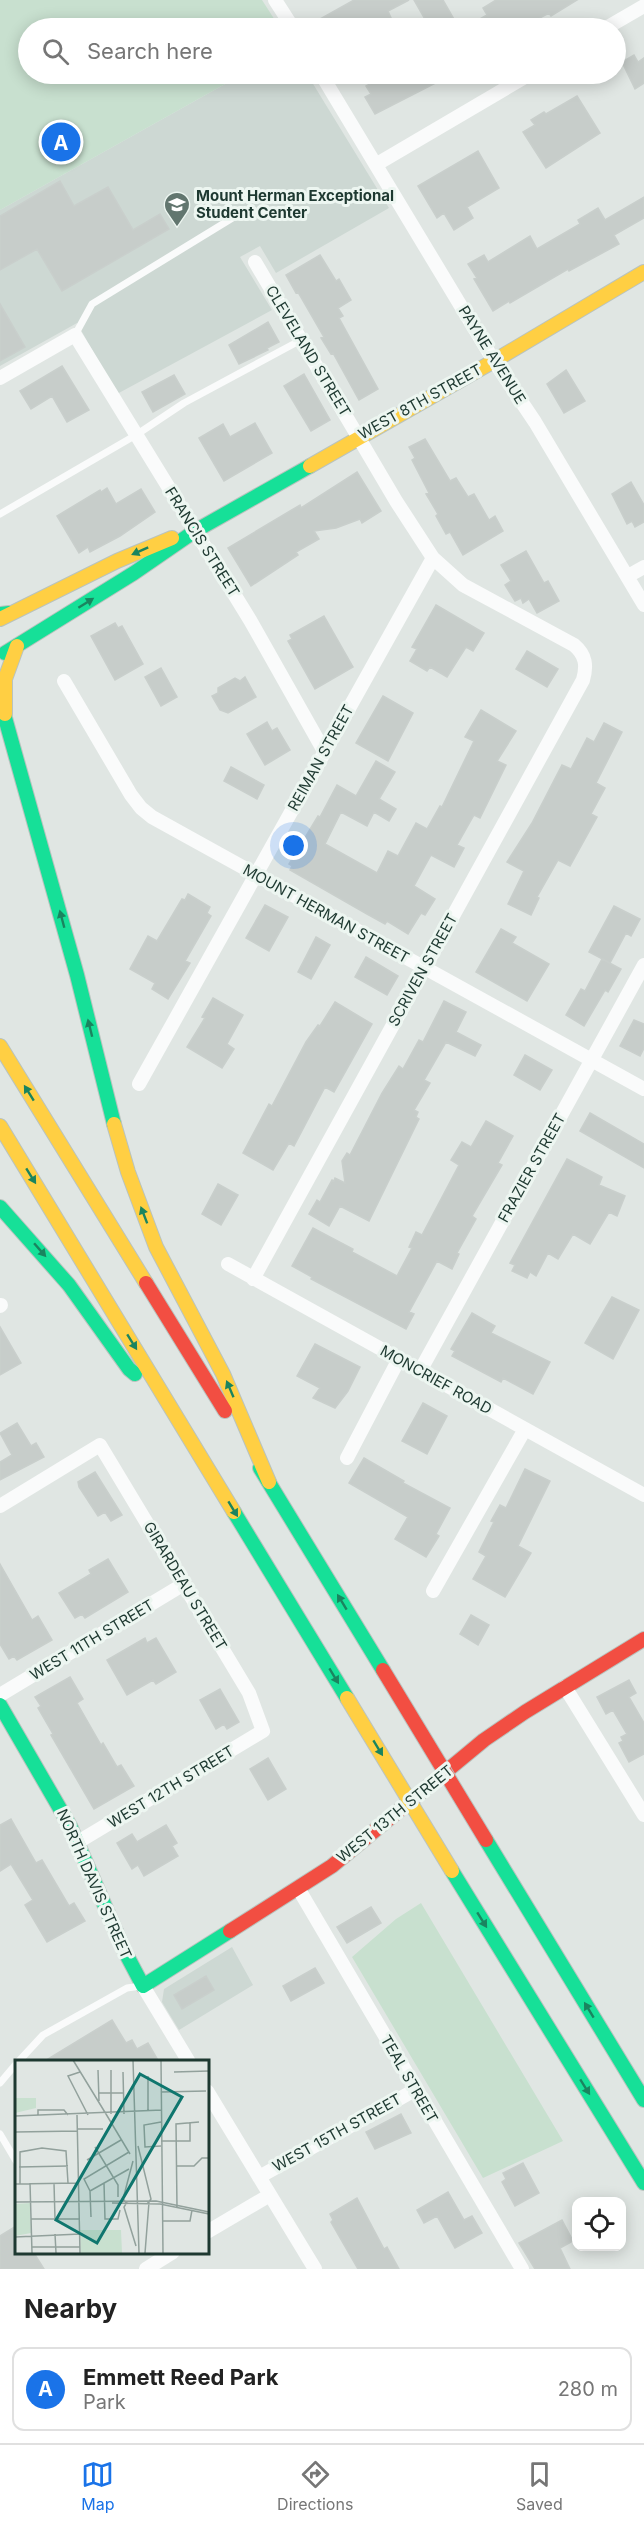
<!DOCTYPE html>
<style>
:root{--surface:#fff;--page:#f2f2f2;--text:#222;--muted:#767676;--line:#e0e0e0;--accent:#1a73e8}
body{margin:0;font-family:Inter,sans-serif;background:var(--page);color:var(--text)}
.controls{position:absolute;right:18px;bottom:18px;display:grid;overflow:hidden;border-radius:12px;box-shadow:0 3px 15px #0003}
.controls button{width:54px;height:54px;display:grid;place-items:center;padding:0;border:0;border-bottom:2px solid var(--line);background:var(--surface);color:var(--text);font:30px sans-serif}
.you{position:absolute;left:294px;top:846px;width:21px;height:21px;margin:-15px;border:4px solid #fff;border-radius:50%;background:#1a73e8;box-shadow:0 0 0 9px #1a73e833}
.badge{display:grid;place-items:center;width:39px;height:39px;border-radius:50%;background:var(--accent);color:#fff;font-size:20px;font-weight:700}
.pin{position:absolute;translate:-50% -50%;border:3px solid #fff;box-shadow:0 2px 6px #0006}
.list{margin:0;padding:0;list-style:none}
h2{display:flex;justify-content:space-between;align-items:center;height:78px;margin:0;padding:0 24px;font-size:26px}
h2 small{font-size:20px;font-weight:400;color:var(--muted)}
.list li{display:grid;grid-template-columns:39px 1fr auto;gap:18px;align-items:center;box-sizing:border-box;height:84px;margin:0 12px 12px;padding:0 12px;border:2px solid var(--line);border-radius:12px}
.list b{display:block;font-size:22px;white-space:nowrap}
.list p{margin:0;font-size:20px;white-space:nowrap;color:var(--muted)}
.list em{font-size:20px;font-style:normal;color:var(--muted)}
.icon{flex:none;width:33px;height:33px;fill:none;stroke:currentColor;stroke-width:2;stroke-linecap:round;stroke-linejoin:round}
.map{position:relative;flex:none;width:644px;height:2269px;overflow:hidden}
.search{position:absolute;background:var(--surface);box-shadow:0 3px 15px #0003;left:18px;right:18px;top:18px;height:66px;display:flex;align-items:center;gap:15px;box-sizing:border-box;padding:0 21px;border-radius:33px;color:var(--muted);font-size:22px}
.sheet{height:174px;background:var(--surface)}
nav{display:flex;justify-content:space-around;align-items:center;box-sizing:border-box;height:84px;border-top:2px solid var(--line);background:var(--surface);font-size:16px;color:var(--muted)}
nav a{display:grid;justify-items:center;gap:3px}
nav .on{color:var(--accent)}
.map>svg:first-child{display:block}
.built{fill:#cdd8d3}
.green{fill:#c8e0cf}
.building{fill:#c7cdca;stroke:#c9cfcc;stroke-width:1.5}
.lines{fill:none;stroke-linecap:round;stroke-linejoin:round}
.fast-casing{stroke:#b9c3be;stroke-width:16}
.slow-casing{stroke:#b9c3be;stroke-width:16}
.jam-casing{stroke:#b9c3be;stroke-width:16}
.lane{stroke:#fafbfb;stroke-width:7}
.street{stroke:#fafbfb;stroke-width:14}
.fast{stroke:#16e098;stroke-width:14}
.slow{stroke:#ffcf43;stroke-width:14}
.jam{stroke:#f24e42;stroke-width:14}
.slow-bridge-casing{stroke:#bac3c0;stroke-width:16;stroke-linecap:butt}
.jam-bridge-casing{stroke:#bac3c0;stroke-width:16;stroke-linecap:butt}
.slow-bridge{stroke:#ffcf43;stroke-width:14}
.jam-bridge{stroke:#f24e42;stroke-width:14}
.oneway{fill:#1a845f}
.labels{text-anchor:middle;stroke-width:6;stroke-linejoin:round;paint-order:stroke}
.poi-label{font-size:15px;font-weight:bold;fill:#1e3931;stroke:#edf6f1;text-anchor:start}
.street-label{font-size:15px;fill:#1e3931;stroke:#edf6f1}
.inset-road{fill:none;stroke:#92a19c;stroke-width:1.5}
.view{fill:#0f766e;fill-opacity:0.15;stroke:#0f766e;stroke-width:3}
.inset-edge{fill:none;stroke:#1e3931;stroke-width:3}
</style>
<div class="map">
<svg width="644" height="2269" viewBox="0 0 644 2269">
<rect width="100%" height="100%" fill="#e0e6e3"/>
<path class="built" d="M 243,74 L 307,74 L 389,208 L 276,273 L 260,246 L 240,257 L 272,310 L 117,394 L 77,323 L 0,366 L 0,210 Z
M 232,1947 L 253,1985 L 179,2030 L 162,2002 L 164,1989 Z"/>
<path class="green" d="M 0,0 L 262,0 L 280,28 L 28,28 L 28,74 L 243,74 L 0,210 Z
M 421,1903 L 563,2141 L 483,2178 L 352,1957 L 396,1919 Z"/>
<path class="building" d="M 354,0 L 409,0 L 388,11 L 391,18 L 372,28 L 304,28 Z
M 414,0 L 443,0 L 459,28 L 430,28 Z
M 496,0 L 577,0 L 551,16 L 549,13 L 521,28 L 464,28 L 487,15 L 483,8 Z
M 634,55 L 638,62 L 644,58 L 644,83 L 635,89 L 622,62 Z
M 365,74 L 393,74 L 396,79 L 406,74 L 453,74 L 375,114 L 365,97 L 371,94 L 366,86 L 370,84 Z
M 577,96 L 600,133 L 546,168 L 523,132 L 535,125 L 531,120 L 544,112 L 546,114 Z
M 478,151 L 499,188 L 467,207 L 473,218 L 454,230 L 444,213 L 437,218 L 418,186 Z
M 60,181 L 74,206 L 108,187 L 133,230 L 160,214 L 169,229 L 62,291 L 37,249 L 0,270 L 0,216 Z
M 644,197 L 644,218 L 614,235 L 619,244 L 569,271 L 568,269 L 510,303 L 509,301 L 493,311 L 474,279 L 477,278 L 468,264 L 484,255 L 488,262 L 530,236 L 537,249 L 580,224 L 578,220 L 598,208 L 605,220 Z
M 320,255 L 336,281 L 339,279 L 351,300 L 338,308 L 343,316 L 339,318 L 378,389 L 359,400 L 333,353 L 331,354 L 321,338 L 324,337 L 298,292 L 296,293 L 286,275 Z
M 0,304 L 25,347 L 0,361 Z
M 268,322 L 279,342 L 267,348 L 268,350 L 239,364 L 229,345 Z
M 62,366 L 89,410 L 67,422 L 52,396 L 31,409 L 20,391 Z
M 566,370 L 585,401 L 564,413 L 547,384 Z
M 304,374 L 330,420 L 311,431 L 284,386 Z
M 174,375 L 185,394 L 153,412 L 142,392 Z
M 255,423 L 272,453 L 224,481 L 199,438 L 223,424 L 230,437 Z
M 425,439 L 450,481 L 456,478 L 468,497 L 474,494 L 489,520 L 495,516 L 503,531 L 463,555 L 450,532 L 446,534 L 436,516 L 438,514 L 426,494 L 429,493 L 412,460 L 415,458 L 409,447 Z
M 357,472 L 381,511 L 362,523 L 360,519 L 336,528 L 314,531 L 319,539 L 296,552 L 298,555 L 251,586 L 228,548 L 300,505 L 301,508 Z
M 631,482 L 644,505 L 644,522 L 635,527 L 632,521 L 627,524 L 612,494 Z
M 107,488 L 116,504 L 141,489 L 155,512 L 120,536 L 90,552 L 88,547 L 79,553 L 57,516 L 100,490 L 101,492 Z
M 526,551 L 544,583 L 548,581 L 559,601 L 537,613 L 529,599 L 523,603 L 521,598 L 515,601 L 505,585 L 511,581 L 501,565 Z
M 436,605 L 484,633 L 473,651 L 466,647 L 447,677 L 430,667 L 427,671 L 410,661 L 417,649 L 412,647 Z
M 324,616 L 353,667 L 315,689 L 288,641 L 292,639 L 290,635 Z
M 115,623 L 118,628 L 122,626 L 143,664 L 115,680 L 91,636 Z
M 527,651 L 558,669 L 547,687 L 516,669 Z
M 161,668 L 177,697 L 161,706 L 145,677 Z
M 245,677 L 256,697 L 228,713 L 220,710 L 212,696 L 218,693 L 218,688 L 235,678 L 240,681 Z
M 383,696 L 413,713 L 388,761 L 356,743 Z
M 481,710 L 516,731 L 497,761 L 506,765 L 480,818 L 474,815 L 457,845 L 464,848 L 454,867 L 431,855 L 414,886 L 435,899 L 425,915 L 421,913 L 408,934 L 387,921 L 385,924 L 367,914 L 290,870 L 292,866 L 289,864 L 318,816 L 320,817 L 337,785 L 356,796 L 376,761 L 395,772 L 379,799 L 396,809 L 389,821 L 374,812 L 367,826 L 341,812 L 325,844 L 377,873 L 388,851 L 398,856 L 416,823 L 427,829 L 440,806 L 442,807 L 474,741 L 465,737 Z
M 267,722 L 272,731 L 277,728 L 290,750 L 265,765 L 247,734 Z
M 604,723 L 622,732 L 596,783 L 605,788 L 591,814 L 597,817 L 570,866 L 558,860 L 537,897 L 539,898 L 531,915 L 508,904 L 524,871 L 507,862 L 532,823 L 562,765 L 571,769 L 587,738 L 594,742 Z
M 231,767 L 264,785 L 257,799 L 224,781 Z
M 188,894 L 210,907 L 207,913 L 211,916 L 185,961 L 190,963 L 168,999 L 152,989 L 155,983 L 130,969 L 148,936 L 157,941 L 182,899 L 185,900 Z
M 265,905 L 288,917 L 269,951 L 246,938 Z
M 614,906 L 640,919 L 631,936 L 626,933 L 610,963 L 589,952 Z
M 501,929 L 516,937 L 512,943 L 549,964 L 527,1001 L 476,972 Z
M 316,937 L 330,945 L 311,979 L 298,972 Z
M 366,957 L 398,976 L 387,995 L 355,977 Z
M 602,959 L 621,969 L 608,992 L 605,990 L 584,1026 L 566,1015 L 581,989 L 585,991 Z
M 213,998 L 243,1015 L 227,1044 L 234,1049 L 222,1068 L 187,1047 L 205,1018 L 202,1017 Z
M 444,1001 L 466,1012 L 456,1032 L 481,1045 L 475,1056 L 446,1042 L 424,1080 L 430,1083 L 414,1110 L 418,1112 L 416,1117 L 419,1119 L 369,1221 L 340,1206 L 329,1226 L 309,1214 L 317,1200 L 320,1202 L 332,1180 L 334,1181 L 335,1178 L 345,1183 L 342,1161 L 347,1153 L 350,1155 L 382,1093 L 399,1066 L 403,1069 L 419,1040 L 423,1042 Z
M 335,1002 L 372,1024 L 334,1092 L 325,1087 L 294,1146 L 289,1143 L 273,1170 L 243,1153 L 269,1104 L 272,1106 L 306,1042 L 318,1025 L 320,1026 Z
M 634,1020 L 644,1024 L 644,1048 L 640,1056 L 620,1046 Z
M 525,1055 L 552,1070 L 540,1090 L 514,1075 Z
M 590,1113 L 644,1144 L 644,1168 L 580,1131 Z
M 486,1121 L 513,1136 L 498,1163 L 502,1165 L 472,1216 L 476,1219 L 457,1253 L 459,1254 L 452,1269 L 437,1261 L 409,1312 L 414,1314 L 406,1329 L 311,1279 L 312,1277 L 292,1266 L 313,1228 L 353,1249 L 352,1252 L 397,1276 L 412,1248 L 409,1247 L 416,1232 L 422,1235 L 459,1165 L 451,1160 L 462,1142 L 471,1147 Z
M 567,1159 L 602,1177 L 599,1185 L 625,1196 L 617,1216 L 609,1212 L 590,1244 L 573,1234 L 558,1259 L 548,1253 L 536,1276 L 530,1272 L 527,1278 L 512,1271 L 515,1265 L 510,1263 Z
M 218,1184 L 238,1195 L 221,1225 L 202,1214 Z
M 612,1297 L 639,1310 L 613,1359 L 585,1343 Z
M 472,1313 L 495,1326 L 491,1333 L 550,1362 L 533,1394 L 503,1378 L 501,1382 L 452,1356 L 455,1351 L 451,1349 Z
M 0,1327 L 21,1363 L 0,1375 Z
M 315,1344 L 360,1367 L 348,1391 L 335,1408 L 313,1398 L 320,1388 L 297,1376 Z
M 423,1403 L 447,1416 L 427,1454 L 402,1441 Z
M 17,1423 L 31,1446 L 36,1443 L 44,1457 L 0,1480 L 0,1462 L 12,1455 L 0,1433 Z
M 364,1458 L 404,1481 L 403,1483 L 450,1508 L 436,1534 L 439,1536 L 426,1557 L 395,1539 L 408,1517 L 349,1483 Z
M 525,1469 L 550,1481 L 518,1546 L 531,1553 L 505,1597 L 473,1579 L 486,1556 L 479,1552 L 494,1522 L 491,1521 L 500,1505 L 506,1508 Z
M 95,1472 L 122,1515 L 111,1521 L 105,1512 L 98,1516 L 79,1487 L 78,1482 Z
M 108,1559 L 128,1592 L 85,1618 L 82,1614 L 75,1618 L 59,1593 L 91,1574 L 89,1570 Z
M 0,1564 L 32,1620 L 38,1616 L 52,1640 L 17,1660 L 14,1656 L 9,1659 L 0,1644 Z
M 471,1615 L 489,1625 L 478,1645 L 460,1634 Z
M 145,1638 L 147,1643 L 156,1638 L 176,1672 L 156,1684 L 153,1680 L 127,1695 L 107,1660 Z
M 70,1677 L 83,1699 L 77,1703 L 101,1745 L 103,1743 L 117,1767 L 121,1765 L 134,1786 L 94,1809 L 51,1735 L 53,1734 L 38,1708 L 41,1706 L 35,1697 Z
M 629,1680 L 636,1693 L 629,1697 L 644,1723 L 644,1754 L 629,1762 L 619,1743 L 623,1741 L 621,1737 L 627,1734 L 613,1710 L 606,1714 L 597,1697 Z
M 220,1689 L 239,1722 L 227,1729 L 224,1724 L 216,1729 L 200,1700 Z
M 268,1758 L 286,1789 L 268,1800 L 250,1769 Z
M 11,1819 L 36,1863 L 42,1860 L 69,1906 L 74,1903 L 85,1921 L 47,1942 L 25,1905 L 33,1900 L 11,1864 L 0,1871 L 0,1825 Z
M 166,1825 L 177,1843 L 172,1846 L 178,1856 L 144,1876 L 138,1865 L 132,1869 L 117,1843 L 132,1834 L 137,1842 Z
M 371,1907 L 381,1923 L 347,1943 L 337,1927 Z
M 315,1968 L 324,1983 L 291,2001 L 283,1986 Z
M 206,1976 L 214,1990 L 182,2009 L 174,1995 Z
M 112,2020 L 126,2043 L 132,2040 L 137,2049 L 148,2043 L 159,2062 L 43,2062 Z
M 401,2114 L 411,2133 L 375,2149 L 366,2132 Z
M 523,2163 L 539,2193 L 515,2206 L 502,2182 L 506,2179 L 503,2173 Z
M 448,2192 L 464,2220 L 472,2216 L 482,2233 L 455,2248 L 437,2216 L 424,2223 L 417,2210 Z
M 357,2198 L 384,2249 L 387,2247 L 399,2269 L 358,2269 L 331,2222 L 333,2220 L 330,2214 Z
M 562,2220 L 573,2241 L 560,2248 L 570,2269 L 535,2269 L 519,2243 Z
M 16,2226 L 16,2253 L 34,2253 L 44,2269 L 0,2269 L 0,2236 Z"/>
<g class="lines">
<defs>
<path id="fast" d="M 0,614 L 9,613
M 5,653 L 134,573 L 195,531 L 310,466
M 0,700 L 77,975 L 114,1124
M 0,1207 L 69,1285 L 129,1369 L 135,1374
M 260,1468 L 383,1670
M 234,1512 L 347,1698
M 0,1705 L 70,1826 L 125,1952 L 143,1986 L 230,1931
M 486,1840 L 644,2100
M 452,1871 L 644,2183"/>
<path id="slow" d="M 310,466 L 494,361 L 644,272
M 0,619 L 117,561 L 172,538
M 5,714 L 5,679 L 17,646
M 0,1046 L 146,1283
M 114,1124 L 128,1172 L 156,1247 L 223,1374 L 269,1482
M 0,1126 L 234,1512"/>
<path id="jam" d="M 146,1283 L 225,1411
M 230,1931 L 332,1866 L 484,1740 L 525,1712 L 644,1639"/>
</defs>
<use href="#fast" class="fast-casing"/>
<use href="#slow" class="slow-casing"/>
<use href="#jam" class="jam-casing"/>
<path class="lane" d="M 75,335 L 92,304 L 239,214
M 0,514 L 136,435 L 184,403 L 301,340
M 18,2062 L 43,2035 L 127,1988 L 141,1986
M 0,2083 L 16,2064
M 0,2134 L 16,2161"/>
<path class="street" d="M 275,0 L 293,28
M 606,28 L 644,6
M 321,74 L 494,361 L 535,422 L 644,605
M 377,164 L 530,74
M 0,378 L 75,335 L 250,620 L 324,751
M 628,576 L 644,567
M 64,681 L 131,795 L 141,808 L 152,817 L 644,1089
M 139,1084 L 433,558
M 228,1264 L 644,1495
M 253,1279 L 583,680 C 587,666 586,655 574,645 L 463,585 L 433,558 L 396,501 L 255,262
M 0,1306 L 1,1305
M 420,1371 L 644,965
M 347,1458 L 399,1359
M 0,1506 L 100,1445 L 249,1693 L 263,1731 L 78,1842
M 433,1591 L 525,1429
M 565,1687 L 644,1815
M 0,1695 L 184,1584
M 298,1888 L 522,2269
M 143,1986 L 189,2062
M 207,2091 L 315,2269
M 259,2177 L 415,2090
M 207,2232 L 270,2195
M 146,2269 L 173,2252"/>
<use href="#fast" class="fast"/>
<use href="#slow" class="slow"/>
<use href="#jam" class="jam"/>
<defs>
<path id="slow-bridge" d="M 347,1698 L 452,1871"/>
<path id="jam-bridge" d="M 383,1670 L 486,1840"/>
</defs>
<use href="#slow-bridge" class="slow-bridge-casing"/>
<use href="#jam-bridge" class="jam-bridge-casing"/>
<use href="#slow-bridge" class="slow-bridge"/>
<use href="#jam-bridge" class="jam-bridge"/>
</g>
<defs><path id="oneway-solid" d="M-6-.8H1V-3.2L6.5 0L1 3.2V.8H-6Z" transform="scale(1.5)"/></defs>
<g class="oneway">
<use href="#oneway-solid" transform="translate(140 551) rotate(156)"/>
<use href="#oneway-solid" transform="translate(86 603) rotate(-32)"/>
<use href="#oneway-solid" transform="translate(62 919) rotate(-105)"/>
<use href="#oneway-solid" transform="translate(90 1028) rotate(-104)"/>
<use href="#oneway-solid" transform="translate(29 1093) rotate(-122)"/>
<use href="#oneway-solid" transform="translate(31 1176) rotate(58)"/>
<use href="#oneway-solid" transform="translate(144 1215) rotate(-111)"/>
<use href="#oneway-solid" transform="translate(40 1250) rotate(49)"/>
<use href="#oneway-solid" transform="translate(132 1342) rotate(58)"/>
<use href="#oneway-solid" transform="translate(230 1389) rotate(-113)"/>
<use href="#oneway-solid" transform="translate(233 1509) rotate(59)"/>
<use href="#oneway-solid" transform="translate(342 1602) rotate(-121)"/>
<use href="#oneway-solid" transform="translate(334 1676) rotate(59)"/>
<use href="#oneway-solid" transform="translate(378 1748) rotate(59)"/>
<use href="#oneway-solid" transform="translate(482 1920) rotate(58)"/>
<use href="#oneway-solid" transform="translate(589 2010) rotate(-121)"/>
<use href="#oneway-solid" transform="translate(585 2087) rotate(58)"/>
</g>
<defs>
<symbol id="school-pin" viewBox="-11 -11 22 30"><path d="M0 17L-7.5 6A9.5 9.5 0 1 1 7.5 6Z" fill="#62766f" stroke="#edf6f1"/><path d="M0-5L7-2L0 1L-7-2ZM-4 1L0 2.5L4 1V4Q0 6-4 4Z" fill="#fff"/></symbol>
</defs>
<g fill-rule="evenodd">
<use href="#school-pin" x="162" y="190" width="30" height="40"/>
</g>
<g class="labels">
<g class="poi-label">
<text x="196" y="201">Mount Herman Exceptional<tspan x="196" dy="17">Student Center</tspan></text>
</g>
<g class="street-label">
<text transform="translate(308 351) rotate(59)" y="5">CLEVELAND STREET</text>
<text transform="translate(492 355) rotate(58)" y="5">PAYNE AVENUE</text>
<text transform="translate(420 402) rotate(-29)" y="5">WEST 8TH STREET</text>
<text transform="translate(202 542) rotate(58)" y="5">FRANCIS STREET</text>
<text transform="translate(321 758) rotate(-61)" y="5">REIMAN STREET</text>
<text transform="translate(326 914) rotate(29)" y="5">MOUNT HERMAN STREET</text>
<text transform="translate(423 970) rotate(-61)" y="5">SCRIVEN STREET</text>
<text transform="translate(532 1168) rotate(-61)" y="5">FRAZIER STREET</text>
<text transform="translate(436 1380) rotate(29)" y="5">MONCRIEF ROAD</text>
<text transform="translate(185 1586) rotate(59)" y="5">GIRARDEAU STREET</text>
<text transform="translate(92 1640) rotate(-31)" y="5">WEST 11TH STREET</text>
<text transform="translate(171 1787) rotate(-31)" y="5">WEST 12TH STREET</text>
<text transform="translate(395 1814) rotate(-39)" y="5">WEST 13TH STREET</text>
<text transform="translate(94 1884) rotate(66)" y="5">NORTH DAVIS STREET</text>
<text transform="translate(409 2079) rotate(60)" y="5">TEAL STREET</text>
<text transform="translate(337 2133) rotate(-29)" y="5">WEST 15TH STREET</text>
</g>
</g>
<g transform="translate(15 2060)">
<rect width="194" height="194" fill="#e0e6e3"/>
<path d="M 0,38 L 21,38 L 21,48 L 0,53 ZM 15,143 L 16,173 L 0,176 L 0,144 ZM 65,170 L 106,170 L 107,193 L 66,193 Z" fill="#c8e0cf"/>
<path class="inset-road" d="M 58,0 L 91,54M 118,0 L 124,193M 146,0 L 148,193M 83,10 L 84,41M 96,10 L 96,54M 65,12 L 53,16 L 73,55M 108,12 L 109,54M 159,12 L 194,11M 133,16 L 133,51M 146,32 L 191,31M 84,33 L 108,33M 91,54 L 115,94M 23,55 L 23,50 L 49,50 L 53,55M 62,55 L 65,193M 0,56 L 147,50M 146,62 L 129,65 L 130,87 L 146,86M 63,69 L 88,69M 0,72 L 63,71M 146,81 L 175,81 L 175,62M 123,86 L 136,139 L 132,144M 80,87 L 103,125 L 103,137M 72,100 L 106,80M 161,106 L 179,106 L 187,98 L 194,98M 4,107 L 53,106M 15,123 L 17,193M 39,123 L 40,159M 89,123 L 90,159 L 103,159 L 105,150M 0,124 L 63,123M 5,124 L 5,92 L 27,88 L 51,91 L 53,123M 75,131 L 114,109M 0,142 L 141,141 L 194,152M 112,142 L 109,147 L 121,186M 97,143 L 145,144 L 194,154M 113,144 L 108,139 L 118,101M 162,147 L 161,64 L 184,62M 76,157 L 75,131 L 69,119 L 114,92M 16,159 L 64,159M 147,161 L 175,161 L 177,150M 40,174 L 41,193M 0,177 L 65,174M 17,187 L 65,187M 130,193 L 134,142"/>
<path class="view" d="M 125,14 L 167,37 L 82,183 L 41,160 Z"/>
<rect width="194" height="194" class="inset-edge"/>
</g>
</svg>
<div class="controls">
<button><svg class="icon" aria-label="locate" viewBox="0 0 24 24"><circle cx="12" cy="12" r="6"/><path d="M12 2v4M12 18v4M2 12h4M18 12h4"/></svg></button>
</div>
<div class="you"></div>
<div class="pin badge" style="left:61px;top:142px">A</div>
<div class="search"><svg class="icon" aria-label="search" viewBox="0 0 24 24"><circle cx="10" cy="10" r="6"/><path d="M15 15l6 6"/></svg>Search here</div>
</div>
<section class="sheet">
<h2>Nearby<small></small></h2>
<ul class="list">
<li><span class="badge">A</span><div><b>Emmett Reed Park</b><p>Park</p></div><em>280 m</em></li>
</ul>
</section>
<nav>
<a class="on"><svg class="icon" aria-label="map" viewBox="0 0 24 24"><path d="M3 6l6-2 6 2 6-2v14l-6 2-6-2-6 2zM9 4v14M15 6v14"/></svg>Map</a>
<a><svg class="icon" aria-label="directions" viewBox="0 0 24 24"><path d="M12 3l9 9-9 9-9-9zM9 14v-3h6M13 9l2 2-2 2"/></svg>Directions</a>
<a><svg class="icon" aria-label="saved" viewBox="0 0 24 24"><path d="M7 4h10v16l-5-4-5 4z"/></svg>Saved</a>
</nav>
